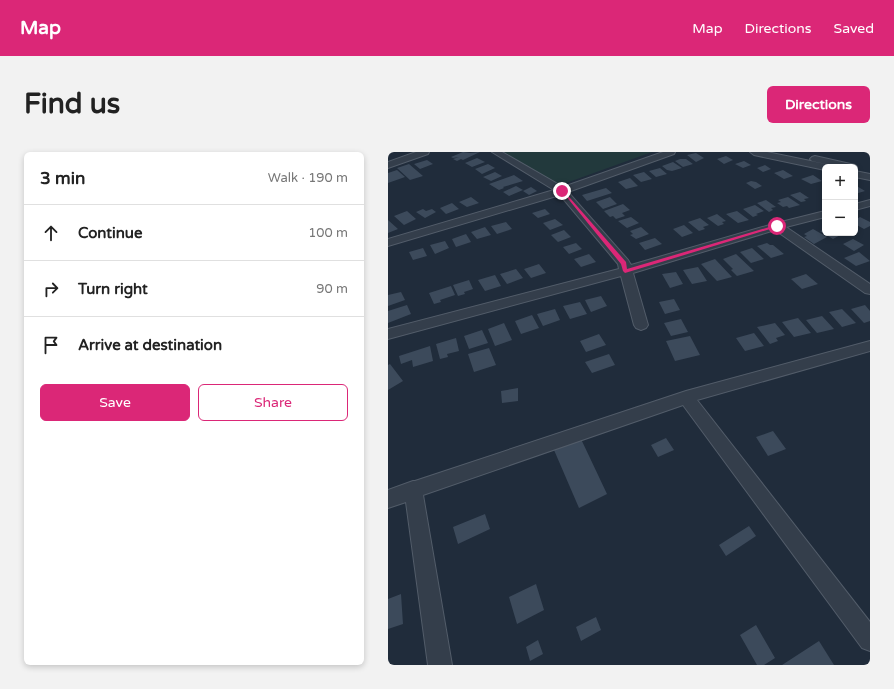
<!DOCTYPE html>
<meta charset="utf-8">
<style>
:root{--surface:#fff;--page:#f2f2f2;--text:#222;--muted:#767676;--line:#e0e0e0;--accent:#db2777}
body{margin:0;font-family:"Varela Round",sans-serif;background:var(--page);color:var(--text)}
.controls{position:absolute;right:12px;top:12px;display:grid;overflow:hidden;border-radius:6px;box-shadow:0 2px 6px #0003}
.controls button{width:36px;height:36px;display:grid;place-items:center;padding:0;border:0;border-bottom:1px solid var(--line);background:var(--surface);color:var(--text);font:20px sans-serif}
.stop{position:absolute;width:12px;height:12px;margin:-9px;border:3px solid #db2777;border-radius:50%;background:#fff}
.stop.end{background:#db2777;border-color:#fff;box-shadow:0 1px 4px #0008}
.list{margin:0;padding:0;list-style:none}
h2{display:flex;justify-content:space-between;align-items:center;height:52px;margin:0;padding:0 16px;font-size:17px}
h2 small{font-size:13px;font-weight:400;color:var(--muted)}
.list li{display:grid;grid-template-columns:26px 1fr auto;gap:12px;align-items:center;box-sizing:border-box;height:56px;padding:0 16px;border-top:1px solid var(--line)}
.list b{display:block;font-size:15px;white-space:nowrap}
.list em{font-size:13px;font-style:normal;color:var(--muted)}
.actions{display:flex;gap:8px;padding:12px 16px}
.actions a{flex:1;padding:9px 0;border:1px solid var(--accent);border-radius:6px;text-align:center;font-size:14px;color:var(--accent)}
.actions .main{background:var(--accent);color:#fff}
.icon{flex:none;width:22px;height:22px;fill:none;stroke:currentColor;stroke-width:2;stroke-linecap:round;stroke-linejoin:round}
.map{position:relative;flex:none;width:482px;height:513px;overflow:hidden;border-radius:6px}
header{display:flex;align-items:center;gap:24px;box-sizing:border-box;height:56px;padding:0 20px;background:var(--accent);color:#fff}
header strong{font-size:19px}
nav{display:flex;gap:22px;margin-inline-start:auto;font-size:14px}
.intro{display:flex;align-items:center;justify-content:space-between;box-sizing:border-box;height:96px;padding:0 24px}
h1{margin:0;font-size:28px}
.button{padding:10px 18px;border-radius:6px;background:var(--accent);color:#fff;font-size:14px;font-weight:700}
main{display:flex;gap:24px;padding:0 24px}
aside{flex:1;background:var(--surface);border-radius:6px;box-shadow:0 2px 6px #0003}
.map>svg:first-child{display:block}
.green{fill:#22393c}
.building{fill:#3c4a5b}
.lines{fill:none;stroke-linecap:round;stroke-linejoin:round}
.minor-casing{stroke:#525c69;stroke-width:2}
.minor{fill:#343e4b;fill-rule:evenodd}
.route{fill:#db2777}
</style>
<header>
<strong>Map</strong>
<nav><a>Map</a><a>Directions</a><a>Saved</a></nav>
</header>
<div class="intro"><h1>Find us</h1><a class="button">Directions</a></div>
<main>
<aside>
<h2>3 min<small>Walk · 190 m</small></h2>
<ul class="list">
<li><svg class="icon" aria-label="ahead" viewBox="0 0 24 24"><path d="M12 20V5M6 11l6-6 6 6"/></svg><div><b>Continue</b></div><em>100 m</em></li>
<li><svg class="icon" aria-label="right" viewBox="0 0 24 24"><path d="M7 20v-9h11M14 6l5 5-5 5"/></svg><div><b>Turn right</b></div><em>90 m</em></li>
<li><svg class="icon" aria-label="arrive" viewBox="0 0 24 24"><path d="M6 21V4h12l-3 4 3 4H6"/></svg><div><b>Arrive at destination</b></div></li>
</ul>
<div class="actions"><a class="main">Save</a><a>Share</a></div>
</aside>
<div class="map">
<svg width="482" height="513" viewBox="0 0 482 513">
<rect width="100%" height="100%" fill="#202c3b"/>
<path class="green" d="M 115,0 L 264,0 L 167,35 Z"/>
<path class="building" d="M 75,0 L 82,1 L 92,0 L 75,8 L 73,7 L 69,9 L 65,7 L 71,5 L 65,6 L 63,5 Z
M 308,1 L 316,6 L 308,10 L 299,3 Z
M 338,4 L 345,8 L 336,12 L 329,7 Z
M 89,6 L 97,10 L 84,15 L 77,11 Z
M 292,7 L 298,7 L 305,12 L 295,15 L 287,9 Z
M 39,8 L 45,12 L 32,17 L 26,12 Z
M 356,9 L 363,13 L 355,16 L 347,12 Z
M 285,10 L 294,16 L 284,19 L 279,18 L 274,14 Z
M 21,12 L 35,24 L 22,28 L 9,16 Z
M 100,12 L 107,16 L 94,22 L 87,17 Z
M 377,13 L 383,17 L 375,20 L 369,16 Z
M 272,16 L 279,22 L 268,25 L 261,19 Z
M 9,18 L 17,25 L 0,31 L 0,21 Z
M 395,18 L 405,24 L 396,27 L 386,21 Z
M 107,20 L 114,24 L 103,29 L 95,25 Z
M 256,20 L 264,27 L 253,30 L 245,23 Z
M 126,23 L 135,29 L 115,35 L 116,36 L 111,38 L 101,32 Z
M 425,23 L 434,29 L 423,32 L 413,27 Z
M 242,26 L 250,34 L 238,37 L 230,30 Z
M 363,29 L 368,30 L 374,34 L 367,37 L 358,31 Z
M 467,33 L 477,39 L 467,42 Z
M 128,34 L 135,38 L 121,44 L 115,40 Z
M 143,35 L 149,39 L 141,43 L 135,39 Z
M 218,36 L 224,41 L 199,49 L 194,43 Z
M 412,40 L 421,46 L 416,47 L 418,49 L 413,50 L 402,43 Z
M 83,45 L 91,51 L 79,55 L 71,50 Z
M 222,45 L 229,52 L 215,57 L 208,50 Z
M 400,45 L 412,53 L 401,56 L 399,54 L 395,55 L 389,51 L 393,50 L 390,48 Z
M 378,48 L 388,55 L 383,56 L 385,58 L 381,60 L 369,51 Z
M 64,51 L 71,57 L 58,62 L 52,56 Z
M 235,52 L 242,58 L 234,61 L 237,64 L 228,67 L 225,64 L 222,65 L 216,59 Z
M 367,53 L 376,59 L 368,62 L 370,63 L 365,65 L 355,57 Z
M 35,57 L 38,59 L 44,57 L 48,60 L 37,66 L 28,60 Z
M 157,57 L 162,62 L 150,66 L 144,61 Z
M 19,59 L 28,67 L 16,73 L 6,64 Z
M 349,59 L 361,68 L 350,71 L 338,62 Z
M 329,62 L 338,69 L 334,70 L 336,72 L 330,74 L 319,66 Z
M 243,65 L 251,71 L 239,76 L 230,69 Z
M 472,65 L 482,70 L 482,74 L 476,77 L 467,72 L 467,68 Z
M 312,66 L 321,73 L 315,75 L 317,77 L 311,79 L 300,70 Z
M 167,67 L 175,73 L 162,78 L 155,71 Z
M 0,68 L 10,77 L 0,81 Z
M 118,70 L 124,77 L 109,82 L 103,74 Z
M 296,73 L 305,81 L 294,85 L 285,77 Z
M 97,75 L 103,83 L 89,87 L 83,80 Z
M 253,75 L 261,82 L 248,87 L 242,83 L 245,82 L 242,79 Z
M 425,77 L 439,85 L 426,92 L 416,85 L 419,84 L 416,82 Z
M 437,77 L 437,81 L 454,82 L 445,87 L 432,79 Z
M 176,78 L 183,85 L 170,90 L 163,83 Z
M 78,82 L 83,90 L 68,95 L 64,87 Z
M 267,86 L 274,92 L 257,98 L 251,91 Z
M 465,87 L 476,93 L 466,99 L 455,92 Z
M 57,89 L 61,96 L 47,102 L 42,93 Z
M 188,91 L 194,97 L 181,102 L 175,95 Z
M 379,91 L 382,93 L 385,93 L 396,102 L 383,106 L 369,94 Z
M 35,96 L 39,104 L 25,108 L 21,100 Z
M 364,96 L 376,107 L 363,111 L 352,100 Z
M 471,100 L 482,109 L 468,114 L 456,106 Z
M 201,102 L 208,110 L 193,115 L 186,107 Z
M 348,102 L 366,119 L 349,124 L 343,118 L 345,117 L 335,107 Z
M 327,107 L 344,125 L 329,129 L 313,112 Z
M 151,112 L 158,121 L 143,126 L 136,117 Z
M 310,115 L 319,129 L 304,132 L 295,118 Z
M 128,117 L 135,126 L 119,132 L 112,122 Z
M 288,120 L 295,132 L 282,136 L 274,122 Z
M 418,122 L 430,132 L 414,137 L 403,127 Z
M 107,123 L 113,134 L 97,139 L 90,128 Z
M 81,128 L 85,137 L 76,140 L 77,142 L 70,144 L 65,133 Z
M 63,134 L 67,143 L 52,148 L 53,150 L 46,152 L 41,141 Z
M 13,140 L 17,148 L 0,154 L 0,143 Z
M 213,144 L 219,154 L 203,160 L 197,148 Z
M 286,147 L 292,158 L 277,162 L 271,150 Z
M 192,150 L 199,162 L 182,167 L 175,154 Z
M 19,153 L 23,162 L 0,171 L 0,159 Z
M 477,153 L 482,159 L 482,169 L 476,171 L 463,157 Z
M 167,157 L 172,168 L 155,174 L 149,162 Z
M 454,157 L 468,171 L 454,175 L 441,160 Z
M 144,163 L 151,176 L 133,182 L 127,169 Z
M 434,164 L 446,177 L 429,181 L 418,168 Z
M 410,166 L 423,181 L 406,185 L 394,170 Z
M 293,167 L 300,180 L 283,184 L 276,171 Z
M 116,171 L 124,188 L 107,194 L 100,177 Z
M 387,171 L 397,183 L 388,186 L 390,189 L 382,192 L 369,175 Z
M 94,178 L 100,191 L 81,197 L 76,184 Z
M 366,181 L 376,194 L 357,199 L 348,186 Z
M 211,182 L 218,193 L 198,200 L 192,189 Z
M 302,184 L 312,203 L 287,209 L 278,189 Z
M 68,186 L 71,199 L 59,202 L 60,205 L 52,207 L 48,192 Z
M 42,194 L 45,209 L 25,215 L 24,208 L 13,212 L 11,204 Z
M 101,196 L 108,213 L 86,220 L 80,202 Z
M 221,202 L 227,213 L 204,221 L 197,210 Z
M 2,212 L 15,229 L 0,238 L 0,213 Z
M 130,236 L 130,249 L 114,251 L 113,239 Z
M 385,279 L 398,297 L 380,304 L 368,285 Z
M 278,286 L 286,298 L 270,305 L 263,293 Z
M 193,287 L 219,342 L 191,356 L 166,298 Z
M 97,362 L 102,377 L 70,392 L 65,375 Z
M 361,374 L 368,384 L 338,404 L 331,393 Z
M 148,432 L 156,458 L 129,472 L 121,445 Z
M 13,442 L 15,472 L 0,477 L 0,447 Z
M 208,465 L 213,478 L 193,489 L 188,475 Z
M 368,473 L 387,506 L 376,513 L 369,513 L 352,483 Z
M 150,488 L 155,502 L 142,509 L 138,495 Z
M 431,489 L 446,513 L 394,513 Z"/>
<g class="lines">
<defs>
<path id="minor" d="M 28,0 L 41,0 L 40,2 L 0,16 L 0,10 Z
M 104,0 L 114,0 L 175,35 L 275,0 L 287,0 L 286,2 L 180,40 L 240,108 L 243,113 L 385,72 L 437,59 L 437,65 L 398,75 L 482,132 L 482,142 L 477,141 L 387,78 L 245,121 L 260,173 L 258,176 L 253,178 L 248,176 L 246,173 L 233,124 L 0,187 L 0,177 L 231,117 L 230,112 L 172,43 L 0,94 L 0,87 L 166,38 Z
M 362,0 L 379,0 L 437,12 L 442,15 L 437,15 L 437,18 L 366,3 Z
M 427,4 L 467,13 L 469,15 L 467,17 L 467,15 L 451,15 L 424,9 L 422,7 L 424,5 Z
M 467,19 L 482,22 L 482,28 L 467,25 Z
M 482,48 L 482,54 L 467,58 L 467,52 Z
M 482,189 L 482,199 L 309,248 L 482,470 L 482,499 L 474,496 L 295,253 L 35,343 L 64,513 L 40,513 L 18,350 L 0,356 L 0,338 L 25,329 L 27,329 L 298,239 Z"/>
</defs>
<use href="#minor" class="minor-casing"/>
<use href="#minor" class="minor"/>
</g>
<path class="route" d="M 173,38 L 175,38 L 238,110 L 239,117 L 388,73 L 392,74 L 237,121 L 235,119 L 233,112 Z"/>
</svg>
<div class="controls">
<button>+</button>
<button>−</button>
</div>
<div class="stop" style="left:389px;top:74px"></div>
<div class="stop end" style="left:174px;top:39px"></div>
</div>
</main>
